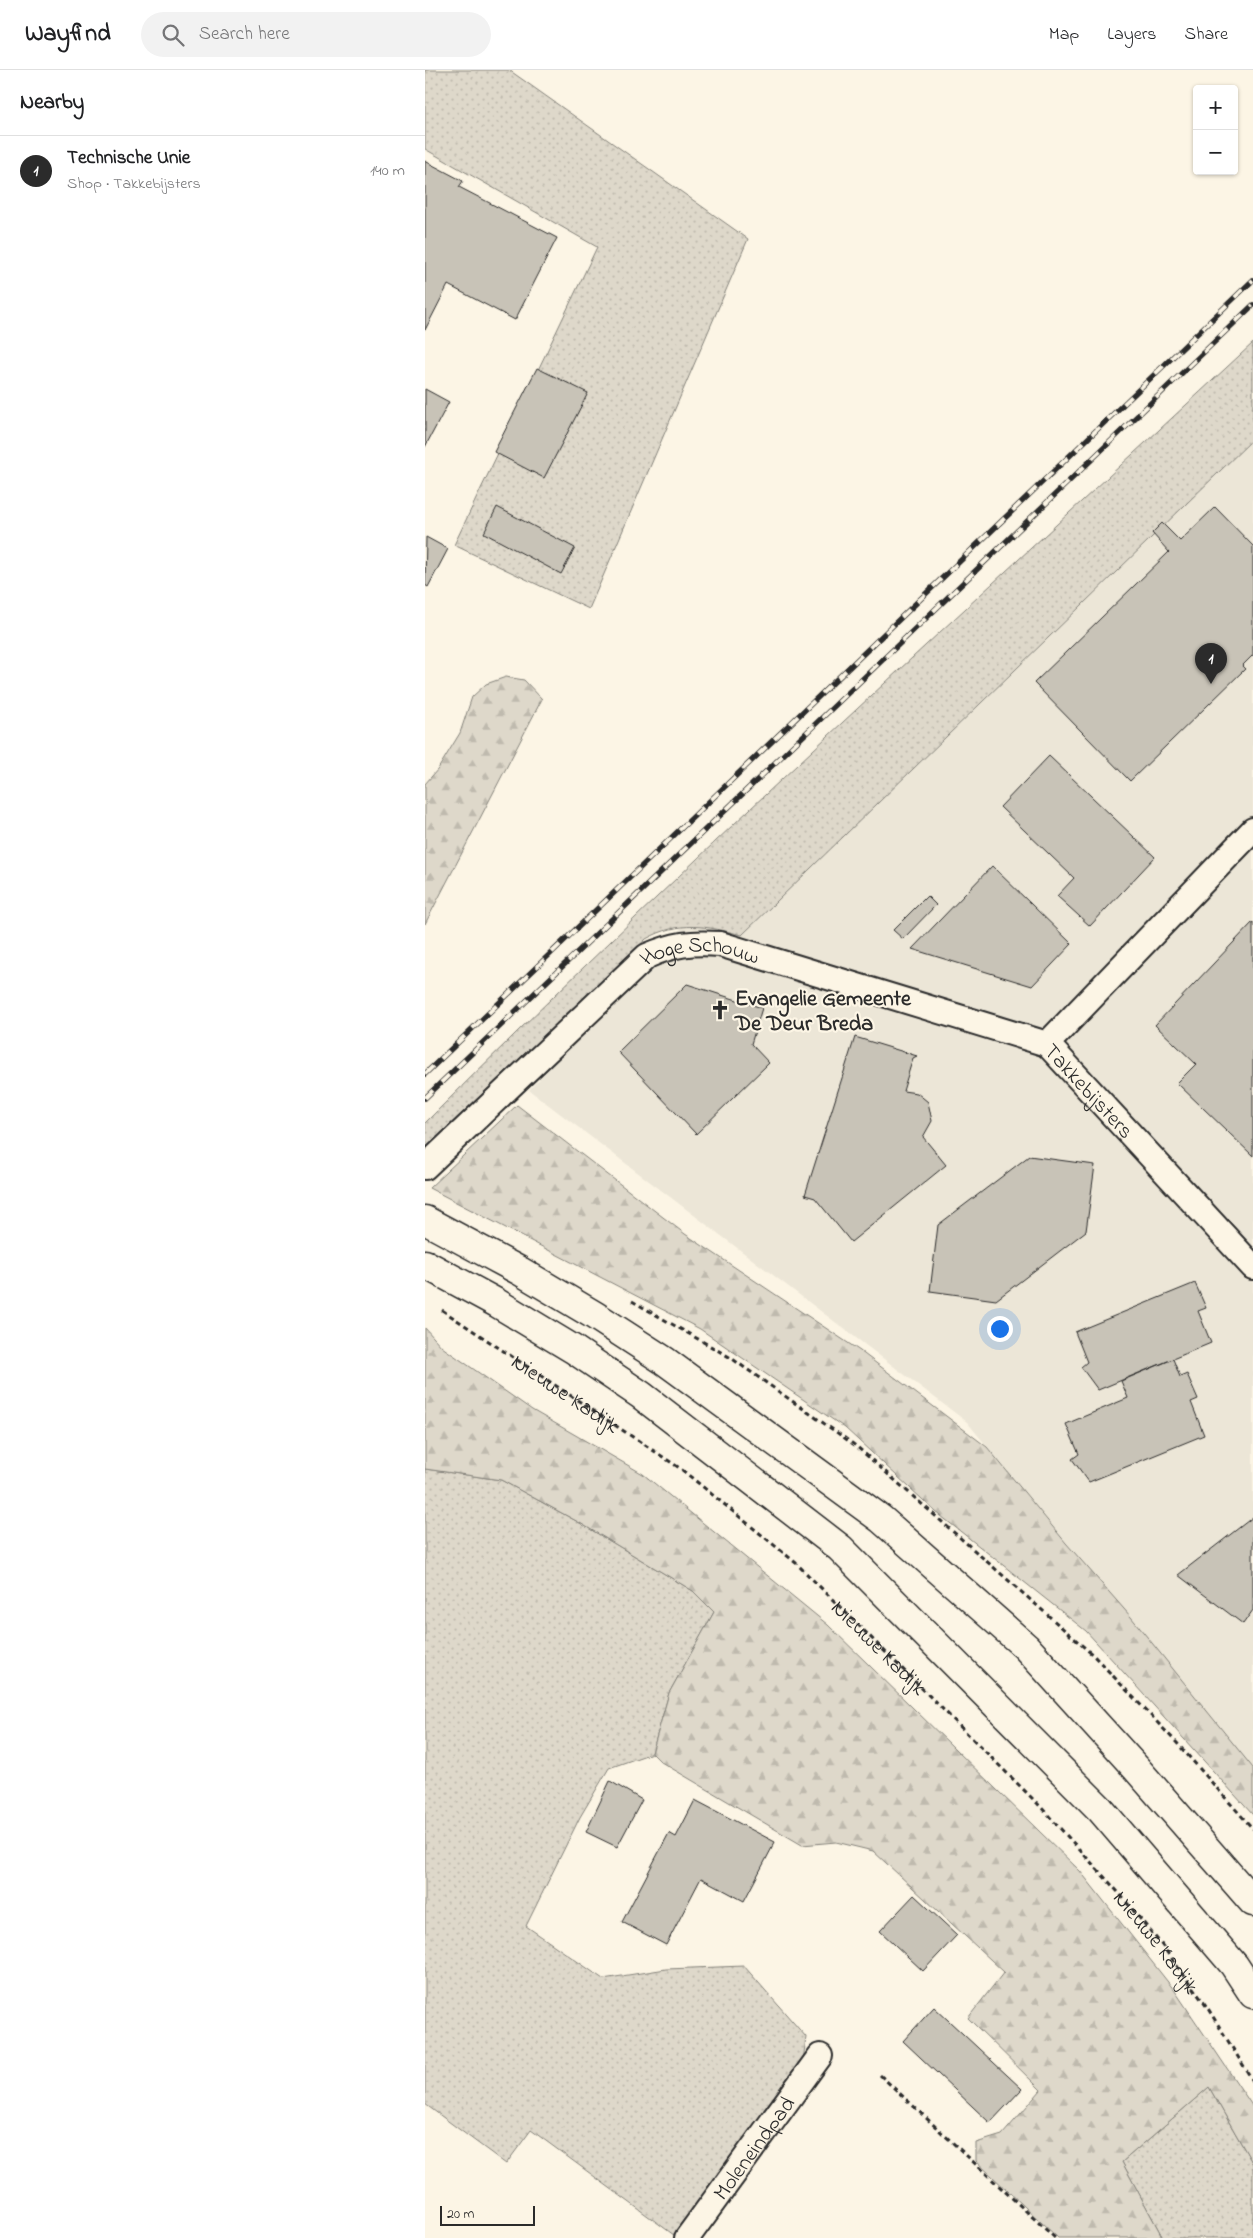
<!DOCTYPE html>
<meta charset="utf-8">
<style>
:root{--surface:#fff;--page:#f2f2f2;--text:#202124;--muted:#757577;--line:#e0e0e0;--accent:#2b2b2b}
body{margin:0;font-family:"Indie Flower",sans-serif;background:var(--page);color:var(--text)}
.controls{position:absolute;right:15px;top:15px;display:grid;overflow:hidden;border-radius:5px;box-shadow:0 1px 4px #0004}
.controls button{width:45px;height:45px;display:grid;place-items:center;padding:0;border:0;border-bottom:1px solid var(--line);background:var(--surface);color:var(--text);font:25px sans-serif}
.scale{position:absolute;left:15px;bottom:12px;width:95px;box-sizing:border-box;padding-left:5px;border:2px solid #2b2b2b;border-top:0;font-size:14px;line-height:18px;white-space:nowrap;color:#2b2b2b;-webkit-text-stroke:4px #fcf5e5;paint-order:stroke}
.you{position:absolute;left:574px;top:1258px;width:18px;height:18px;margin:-12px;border:4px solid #fff;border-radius:50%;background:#1a73e8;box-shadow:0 0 0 8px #1a73e833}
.badge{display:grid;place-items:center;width:32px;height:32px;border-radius:50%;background:var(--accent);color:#fff;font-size:16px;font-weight:700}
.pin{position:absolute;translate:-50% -41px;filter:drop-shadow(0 1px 2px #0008)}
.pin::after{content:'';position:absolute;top:26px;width:18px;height:15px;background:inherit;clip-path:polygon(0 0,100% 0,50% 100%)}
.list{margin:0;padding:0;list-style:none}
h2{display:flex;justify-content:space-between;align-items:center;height:65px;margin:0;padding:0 20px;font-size:21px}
h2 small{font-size:16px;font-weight:400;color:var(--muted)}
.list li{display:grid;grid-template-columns:32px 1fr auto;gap:15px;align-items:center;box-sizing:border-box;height:70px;padding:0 20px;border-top:1px solid var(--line)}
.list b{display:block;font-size:19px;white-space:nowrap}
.list p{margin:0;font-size:16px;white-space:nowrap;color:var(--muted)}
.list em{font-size:16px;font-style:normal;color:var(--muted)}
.icon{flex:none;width:28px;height:28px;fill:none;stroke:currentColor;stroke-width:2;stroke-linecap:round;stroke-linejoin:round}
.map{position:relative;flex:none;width:828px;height:2168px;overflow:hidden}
header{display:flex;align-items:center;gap:30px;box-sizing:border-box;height:70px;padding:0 25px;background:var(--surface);border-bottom:1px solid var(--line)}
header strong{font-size:24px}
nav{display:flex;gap:28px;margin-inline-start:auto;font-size:18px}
.search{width:350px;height:45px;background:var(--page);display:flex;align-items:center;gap:12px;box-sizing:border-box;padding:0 18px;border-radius:28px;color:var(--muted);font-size:19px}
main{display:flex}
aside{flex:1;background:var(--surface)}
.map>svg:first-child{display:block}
.built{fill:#ece6d7}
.grass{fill:url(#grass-dots);stroke:#84827a}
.forest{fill:url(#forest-firs);stroke:#84827a}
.building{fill:#c8c3b7;stroke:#2b2b2b}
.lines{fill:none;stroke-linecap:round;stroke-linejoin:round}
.street-casing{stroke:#2b2b2b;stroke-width:28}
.primary-casing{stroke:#2b2b2b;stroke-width:31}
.path{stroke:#2b2b2b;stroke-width:3;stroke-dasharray:5 4;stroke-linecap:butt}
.street{stroke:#fcf5e5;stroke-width:24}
.primary{stroke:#fcf5e5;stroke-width:28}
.rail-casing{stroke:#2b2b2b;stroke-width:5.5}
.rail{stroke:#fcf5e5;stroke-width:4;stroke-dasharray:11;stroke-linecap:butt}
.labels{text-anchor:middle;stroke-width:4.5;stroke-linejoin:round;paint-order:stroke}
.street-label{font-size:22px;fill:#2b2b2b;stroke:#fcf5e5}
.poi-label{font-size:22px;font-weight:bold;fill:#2b2b2b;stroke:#fcf5e5;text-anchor:start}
</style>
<header>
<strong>Wayfind</strong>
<div class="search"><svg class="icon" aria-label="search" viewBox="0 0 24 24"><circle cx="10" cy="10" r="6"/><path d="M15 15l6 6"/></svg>Search here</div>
<nav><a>Map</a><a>Layers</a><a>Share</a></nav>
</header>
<main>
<aside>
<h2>Nearby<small></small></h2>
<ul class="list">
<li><span class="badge">1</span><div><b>Technische Unie</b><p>Shop · Takkebijsters</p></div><em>140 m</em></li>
</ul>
</aside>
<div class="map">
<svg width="828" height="2168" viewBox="0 0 828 2168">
<defs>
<pattern id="grass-dots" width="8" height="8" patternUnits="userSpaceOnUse" patternTransform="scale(1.25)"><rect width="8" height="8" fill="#ded8ca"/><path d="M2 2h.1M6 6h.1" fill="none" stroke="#bfbaae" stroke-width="1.8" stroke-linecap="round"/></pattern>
<pattern id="forest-firs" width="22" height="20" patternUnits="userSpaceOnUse" patternTransform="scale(1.25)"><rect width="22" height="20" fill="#ded8ca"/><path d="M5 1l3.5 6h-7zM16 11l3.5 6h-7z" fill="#bfbaae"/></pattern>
</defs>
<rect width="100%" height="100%" fill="#fcf5e5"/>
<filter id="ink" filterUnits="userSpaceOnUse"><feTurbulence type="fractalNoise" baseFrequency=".02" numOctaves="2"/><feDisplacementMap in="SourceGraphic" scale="10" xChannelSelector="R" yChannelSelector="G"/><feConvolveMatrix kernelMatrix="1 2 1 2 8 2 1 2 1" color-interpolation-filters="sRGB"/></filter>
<g filter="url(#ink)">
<path class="built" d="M 828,369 L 828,1700 L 542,1352 L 104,1020 L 258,856 L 284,856 L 317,865 Z"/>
<path class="grass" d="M 0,0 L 84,0 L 323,169 L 164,539 L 29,475 L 172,177 L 0,79 Z
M 828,273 L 828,369 L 317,865 C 281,856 255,850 221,869 L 0,1078 L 0,1053 C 268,785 550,531 828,273 Z
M 0,1399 L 76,1410 L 155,1453 L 268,1521 L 289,1542 L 244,1623 L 227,1683 L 184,1698 L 155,1747 L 101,1856 L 178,1909 L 241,1899 L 319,1896 L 381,1967 L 378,1992 L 253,2168 L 106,2060 L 81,2094 L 0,2034 Z
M 784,2017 L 828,2094 L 828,2168 L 738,2168 L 697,2092 Z"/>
<path class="forest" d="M 81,607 L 99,610 L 117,629 L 0,854 L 0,714 L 13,699 L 35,663 L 47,627 L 61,614 Z
M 92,1035 L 260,1164 L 435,1281 L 562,1377 L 641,1473 L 706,1547 L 828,1698 L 828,1745 L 661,1561 L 511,1442 L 420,1358 L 275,1259 L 4,1118 Z
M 0,1258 L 17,1277 L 107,1340 L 218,1404 L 403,1555 L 655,1801 L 750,1921 L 826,2034 L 828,2038 L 828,2094 L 784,2017 L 697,2092 L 738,2168 L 633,2168 L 551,2091 L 551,2073 L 577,2065 L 616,2020 L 543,1948 L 579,1902 L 448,1781 L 411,1772 L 377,1775 L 236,1692 L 227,1683 L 244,1623 L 289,1542 L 268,1521 L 155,1453 L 76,1410 L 0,1399 Z"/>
<path class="building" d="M 0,91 L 38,111 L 34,117 L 132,168 L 90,250 L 23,215 L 0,260 Z
M 112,298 L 163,323 L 119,408 L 69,382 Z
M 0,319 L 24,332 L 0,377 Z
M 72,437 L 150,478 L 136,504 L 59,463 Z
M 790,437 L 828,476 L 828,585 L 817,596 L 820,599 L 705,711 L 609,613 L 744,482 L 727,463 L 737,453 L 755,471 Z
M 1,467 L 23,479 L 3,517 L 0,515 Z
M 624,686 L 730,787 L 665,856 L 632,826 L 649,808 L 575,737 Z
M 567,796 L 647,874 L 607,916 L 487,879 Z
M 502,826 L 511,835 L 478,869 L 468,860 Z
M 828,852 L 828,1086 L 752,1013 L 771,994 L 730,955 Z
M 262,914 L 337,938 L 326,974 L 344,993 L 271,1064 L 193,982 Z
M 430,967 L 492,986 L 488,988 L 478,1021 L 492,1023 L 503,1032 L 507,1051 L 498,1067 L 521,1095 L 426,1172 L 390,1128 L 380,1125 Z
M 604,1086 L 670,1095 L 661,1161 L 571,1230 L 505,1221 L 513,1155 Z
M 770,1213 L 781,1238 L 773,1241 L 786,1273 L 673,1320 L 656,1297 L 662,1292 L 650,1262 Z
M 748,1289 L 755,1307 L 762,1304 L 773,1329 L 766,1332 L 779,1365 L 664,1412 L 647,1389 L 654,1384 L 641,1354 L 703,1328 L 696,1311 Z
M 828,1447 L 828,1540 L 818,1554 L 753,1505 Z
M 185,1711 L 217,1730 L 192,1777 L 161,1762 Z
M 270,1730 L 350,1772 L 319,1831 L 276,1808 L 241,1875 L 197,1852 L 244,1763 L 251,1767 Z
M 489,1825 L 532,1865 L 498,1901 L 455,1861 Z
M 509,1937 L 597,2019 L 565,2053 L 478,1971 Z"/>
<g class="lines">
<defs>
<g id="street">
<path id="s2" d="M 828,760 L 622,974 L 828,1197"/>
<path id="s3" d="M 0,1097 L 222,886 C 249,874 266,872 295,874 L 622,974"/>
<path id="s4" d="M 262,2168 L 395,1986"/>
</g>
<path id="primary" d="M 0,1150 L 95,1201 L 169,1245 L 240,1291 L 456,1449 L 601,1577 L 711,1698 L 828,1832
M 0,1194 L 72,1233 L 148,1279 L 216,1325 L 415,1478 L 675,1739 L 809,1895 L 828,1924"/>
</defs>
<use href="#street" class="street-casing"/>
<use href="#primary" class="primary-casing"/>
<g class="path">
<path d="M 207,1231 L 306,1288 L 431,1376 L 668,1585 L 752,1673 L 828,1759"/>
<path id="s1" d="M 17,1240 L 256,1399 L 371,1493 L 613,1734 L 693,1822 L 736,1874 L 782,1937 L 828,2011"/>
<path d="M 455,2005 L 630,2168"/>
</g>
<use href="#street" class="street"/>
<use href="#primary" class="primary"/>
<defs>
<path id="rail" d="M 0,1004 L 828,210
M 0,1028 L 828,235"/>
</defs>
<use href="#rail" class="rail-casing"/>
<use href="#rail" class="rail"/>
</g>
</g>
<defs>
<symbol id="church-bare" viewBox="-9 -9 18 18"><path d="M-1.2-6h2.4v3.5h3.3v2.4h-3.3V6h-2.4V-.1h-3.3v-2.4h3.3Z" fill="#2b2b2b" stroke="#fcf5e5" stroke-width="2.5" paint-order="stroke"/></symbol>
</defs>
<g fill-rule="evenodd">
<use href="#church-bare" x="281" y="926" width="28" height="28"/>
</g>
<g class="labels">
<g class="street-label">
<text dy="8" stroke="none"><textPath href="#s3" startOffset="361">Hoge Schouw</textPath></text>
<text dy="8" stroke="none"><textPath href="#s2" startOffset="360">Takkebijsters</textPath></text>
<text dy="8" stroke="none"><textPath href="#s1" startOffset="149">Nieuwe Kadijk</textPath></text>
<text dy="8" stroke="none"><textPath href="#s1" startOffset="554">Nieuwe Kadijk</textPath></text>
<text dy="8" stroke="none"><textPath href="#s1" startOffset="959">Nieuwe Kadijk</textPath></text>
<text dy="8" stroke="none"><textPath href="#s4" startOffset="112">Moleneindpad</textPath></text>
</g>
<g class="poi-label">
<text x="310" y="935">Evangelie Gemeente<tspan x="310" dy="25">De Deur Breda</tspan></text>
</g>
</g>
</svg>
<div class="controls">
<button>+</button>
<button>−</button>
</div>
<div class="scale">20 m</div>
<div class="you"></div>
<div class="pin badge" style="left:786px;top:614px">1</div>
</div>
</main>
